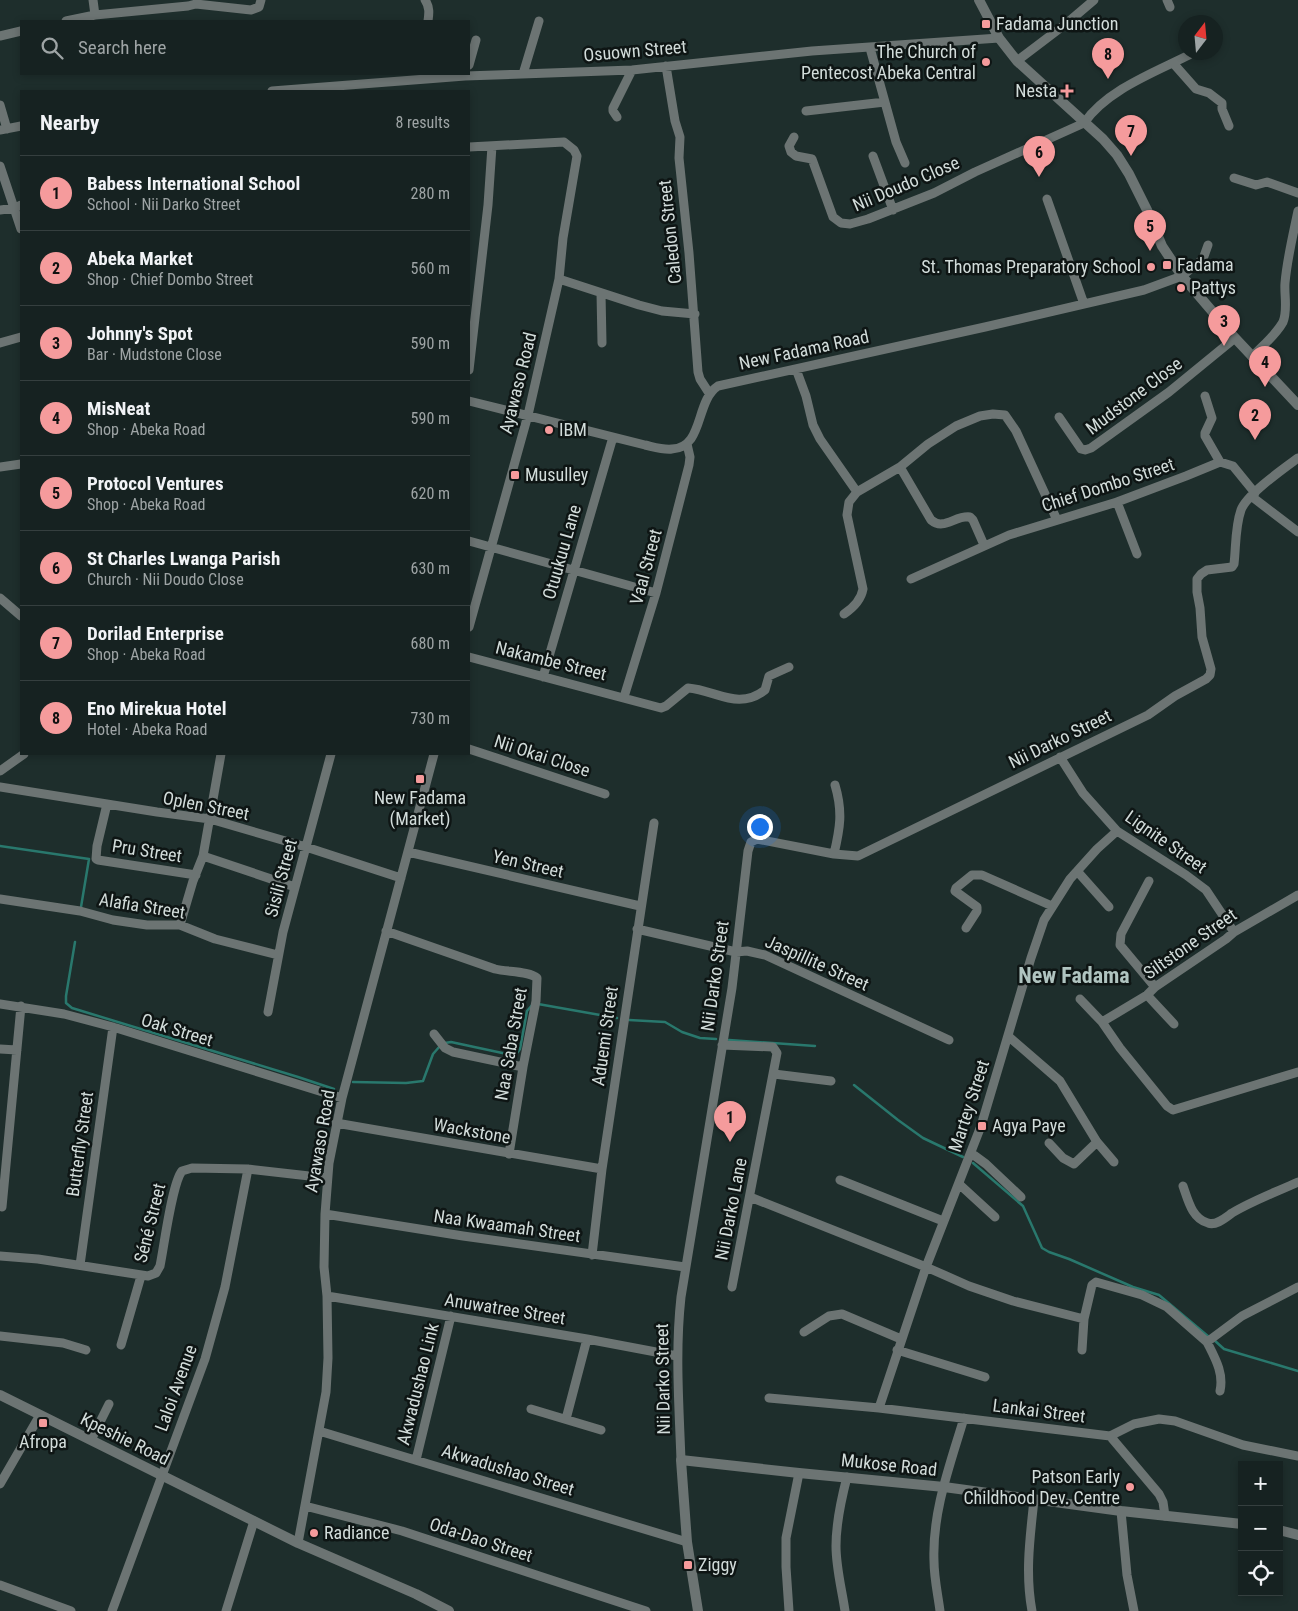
<!DOCTYPE html>
<meta charset="utf-8">
<style>
:root{--surface:#162221;--page:#1f2a2a;--text:#f1f3f6;--muted:#9ea4a5;--line:#353f3f;--accent:#f59b9c}
body{margin:0;font-family:"Roboto Condensed",sans-serif;background:var(--page);color:var(--text)}
.controls{position:absolute;right:15px;bottom:15px;display:grid;overflow:hidden;border-radius:0px;box-shadow:0 2px 8px #0003}
.controls button{width:45px;height:45px;display:grid;place-items:center;padding:0;border:0;border-bottom:1px solid var(--line);background:var(--surface);color:var(--text);font:25px sans-serif}
.compass{position:absolute;left:1178px;top:15px;width:45px;height:45px;border-radius:50%;background:var(--surface);box-shadow:0 2px 8px #0003;rotate:16deg}
.you{position:absolute;left:759px;top:826px;width:18px;height:18px;margin:-12px;border:4px solid #fff;border-radius:50%;background:#1a73e8;box-shadow:0 0 0 8px #1a73e833}
.badge{display:grid;place-items:center;width:32px;height:32px;border-radius:50%;background:var(--accent);color:#111;font-size:16px;font-weight:700}
.pin{position:absolute;translate:-50% -41px;filter:drop-shadow(0 1px 2px #0008)}
.pin::after{content:'';position:absolute;top:26px;width:18px;height:15px;background:inherit;clip-path:polygon(0 0,100% 0,50% 100%)}
.list{margin:0;padding:0;list-style:none}
h2{display:flex;justify-content:space-between;align-items:center;height:65px;margin:0;padding:0 20px;font-size:21px}
h2 small{font-size:16px;font-weight:400;color:var(--muted)}
.list li{display:grid;grid-template-columns:32px 1fr auto;gap:15px;align-items:center;box-sizing:border-box;height:75px;padding:0 20px;border-top:1px solid var(--line)}
.list b{display:block;font-size:19px;white-space:nowrap}
.list p{margin:0;font-size:16px;white-space:nowrap;color:var(--muted)}
.list em{font-size:16px;font-style:normal;color:var(--muted)}
.icon{flex:none;width:28px;height:28px;fill:none;stroke:currentColor;stroke-width:2;stroke-linecap:round;stroke-linejoin:round}
.map{position:relative;flex:none;width:1298px;height:1611px;overflow:hidden}
.search{position:absolute;background:var(--surface);box-shadow:0 2px 8px #0003;left:20px;top:20px;width:450px;height:55px;display:flex;align-items:center;gap:12px;box-sizing:border-box;padding:0 18px;border-radius:0px;color:var(--muted);font-size:19px}
.panel{position:absolute;background:var(--surface);box-shadow:0 2px 8px #0003;left:20px;top:90px;width:450px;height:665px;border-radius:0px}
.map>svg:first-child{display:block}
.lines{fill:none;stroke-linecap:round;stroke-linejoin:round}
.stream{stroke:#29786d;stroke-width:2.5}
.minor{stroke:#6c7473;stroke-width:9}
.tertiary{stroke:#6c7473;stroke-width:10}
.poi-dot{fill:#f59b9c;stroke:#0e1514;stroke-width:2}
.labels{text-anchor:middle;stroke-width:5;stroke-linejoin:round;paint-order:stroke}
.poi-label{font-size:18px;fill:#d2dcda;stroke:#0e1514;text-anchor:start}
.street-label{font-size:18px;fill:#d2dcda;stroke:#0e1514}
.district-label{font-size:22px;font-weight:bold;fill:#b0c4c0;stroke:#0e1514}
</style>
<div class="map">
<svg width="1298" height="1611" viewBox="0 0 1298 1611">
<rect width="100%" height="100%" fill="#1e2e2c"/>
<g class="lines">
<path class="stream" d="M 0,846 L 89,859 L 81,907
M 75,942 L 66,996 L 66,1003 L 72,1008 L 298,1077 L 334,1089
M 538,1004 L 617,1018
M 629,1020 L 665,1022 L 682,1032 L 700,1038 L 716,1039
M 729,1040 L 815,1046
M 445,1043 L 451,1042 L 507,1054 L 517,1053 L 520,1049 L 527,1011 L 533,1004
M 353,1082 L 406,1083 L 423,1081 L 433,1054 L 440,1046
M 854,1085 L 898,1120 L 923,1138 L 963,1157
M 973,1163 L 1023,1206 L 1042,1248 L 1049,1252 L 1069,1259 L 1133,1287 L 1159,1295 L 1209,1337
M 1214,1340 L 1224,1349 L 1298,1371"/>
<path class="minor" d="M 93,0 L 95,15
M 425,0 C 430,7 429,14 428,21
M 1167,0 L 1170,7
M 66,21 L 95,15 L 188,6 L 196,4 L 251,10 L 259,7 L 261,0
M 0,36 L 21,31
M 870,48 L 896,142 L 905,163
M 1017,61 L 1067,23 L 1094,0
M 1173,63 L 1196,89 L 1209,93 L 1222,103 L 1222,109 L 1229,126
M 469,65 L 476,40
M 666,66 L 675,121 L 680,137 L 679,158 L 689,253 L 698,372 L 700,379 L 709,393
M 523,74 L 539,21
M 272,91 L 465,76 L 632,70 L 812,51 L 999,38
M 0,105 L 7,129
M 806,111 L 885,102
M 617,117 L 613,111 L 613,108 L 632,70
M 0,130 L 21,126
M 794,137 L 789,146 L 791,152 L 796,156 L 812,159 L 833,217 L 841,223 L 850,224 L 868,219 L 934,193 L 975,172 L 1084,123 C 1107,90 1153,73 1189,55
M 469,147 L 564,142 L 574,150 L 577,156 L 563,238 L 559,279 L 528,415 L 469,627
M 873,156 L 893,210
M 0,166 L 21,229
M 1234,178 L 1256,185 L 1267,182 L 1298,193
M 1047,199 L 1084,304
M 0,210 L 15,208 L 21,205
M 559,279 L 639,305 L 662,311 L 695,314
M 601,293 L 602,343
M 0,343 L 21,337
M 1252,357 C 1262,346 1276,335 1283,322 C 1288,310 1284,295 1285,283 C 1287,259 1293,235 1298,211
M 796,369 L 806,396 L 813,425 L 820,439 L 857,492
M 469,370 L 488,205 L 492,146
M 1205,396 L 1212,418 L 1205,433 L 1205,436 L 1220,462
M 469,401 L 645,445 C 654,447 663,450 672,449 C 704,448 695,401 718,386 L 985,327 L 1144,290 L 1182,276 L 1203,259 L 1208,245
M 1059,417 L 1081,449 L 1085,450 L 1091,448 L 1169,392 L 1235,338
M 0,467 L 21,464
M 900,467 L 931,520 C 944,531 955,515 970,517 L 973,520 L 984,545
M 1251,496 L 1298,532
M 1117,502 L 1137,554
M 469,541 L 656,593
M 911,579 L 1009,535 L 1117,502 L 1186,476 L 1220,462 L 1233,466 L 1255,493
M 0,598 L 21,616
M 844,614 C 853,608 861,600 863,589 L 847,515 L 849,502 L 857,492 L 900,467 L 928,444 L 956,426 L 980,416 L 993,414 L 1005,415 L 1016,431 L 1057,520
M 469,657 L 661,708 L 666,706 L 688,688 C 716,690 738,711 765,690 L 769,676 L 789,667
M 543,677 L 613,437
M 624,697 L 656,593 L 689,465 L 690,457 L 687,444
M 469,749 L 605,794
M 1060,757 L 1083,793 L 1117,831 L 1186,875 L 1206,890 L 1234,932
M 0,771 L 24,754
M 0,787 L 157,812 L 210,819 L 306,847 L 401,878
M 107,804 L 97,846 L 96,859 L 98,860 L 196,875
M 408,852 L 640,906
M 834,854 C 840,828 843,812 835,785
M 203,856 L 295,887
M 1077,871 L 1109,907
M 1149,881 L 1121,934 L 1120,945 L 1155,987
M 0,899 L 80,911 L 113,920 L 147,925 L 180,925 L 215,939 L 278,955
M 180,925 L 193,881 L 203,856 L 221,754
M 966,928 L 977,911 L 977,907 L 955,891 L 956,888 L 972,875 L 982,875 L 1052,906
M 637,929 L 736,952 L 747,951 L 765,955 L 949,1040
M 386,931 L 495,969 C 507,972 530,971 537,978 L 536,1001 L 523,1067 L 509,1154
M 1147,995 L 1174,1024
M 1080,999 L 1102,1022 L 1120,1048 L 1167,1106 L 1173,1110 L 1298,1072
M 0,1004 L 64,1014 L 113,1027 L 342,1098
M 268,1012 L 283,932 L 331,754
M 1102,1022 L 1147,995 L 1155,987 L 1226,939 L 1234,932 L 1298,895
M 434,1034 L 445,1048 L 453,1052 L 523,1067
M 1008,1036 L 1060,1081 L 1097,1142 L 1114,1162
M 722,1045 L 773,1047 L 777,1053 L 732,1287
M 0,1049 L 17,1050
M 774,1074 L 831,1081
M 336,1123 L 602,1169
M 1049,1143 L 1063,1158 L 1074,1164 L 1097,1142
M 971,1153 L 986,1164 L 1021,1197
M 840,1180 L 943,1221
M 959,1184 L 995,1217
M 1183,1186 C 1188,1200 1192,1219 1208,1223 C 1216,1226 1225,1218 1232,1213 C 1252,1201 1276,1192 1298,1182
M 750,1197 L 926,1267 L 969,1286 L 1013,1301 L 1084,1319
M 2,1207 L 21,1006
M 325,1214 L 463,1236 L 685,1267
M 592,1255 L 602,1169 L 654,823
M 0,1256 L 38,1259 L 148,1276 L 156,1273 L 160,1266 C 164,1247 172,1183 182,1171 L 192,1168 L 248,1169 L 327,1178
M 80,1265 L 113,1027
M 327,1296 L 587,1339 L 677,1356
M 804,1332 L 829,1316 L 842,1314 L 901,1339
M 0,1336 L 63,1343 L 86,1350
M 1207,1342 C 1215,1358 1224,1373 1220,1391
M 121,1345 L 141,1276
M 897,1350 L 985,1377
M 1082,1350 L 1084,1319 L 1092,1285 L 1096,1282 L 1142,1295 L 1167,1307 L 1207,1342 L 1242,1316 L 1298,1287
M 769,1398 L 879,1408 L 1110,1436 L 1134,1424 L 1159,1419 L 1175,1421 L 1243,1445 L 1298,1456
M 879,1408 L 926,1267 L 981,1126 L 1031,958 L 1044,920 L 1070,879 L 1097,849 L 1117,831
M 531,1409 L 601,1430
M 566,1419 L 587,1339
M 319,1431 L 687,1542
M 1110,1436 L 1159,1494 L 1163,1502 L 1165,1516
M 91,1440 L 109,1404
M 416,1460 L 451,1316
M 681,1460 C 679,1405 675,1351 681,1297 L 732,988 L 748,851 L 751,842 L 757,839 L 834,854 L 858,856 L 1148,715 L 1175,696 L 1206,679 L 1210,675 L 1211,669 L 1202,637 L 1200,608 L 1197,592 L 1197,579 L 1201,574 L 1207,570 L 1232,567 L 1234,564 C 1236,547 1235,527 1241,510 C 1247,494 1283,469 1298,458
M 0,1484 L 40,1415
M 305,1506 L 402,1531 L 646,1611
M 1121,1511 L 1127,1575 L 1134,1611
M 298,1543 L 326,1392 L 328,1358 L 327,1296 L 324,1267 L 325,1214 L 329,1163 L 342,1098 L 434,754
M 0,1585 L 71,1611
M 112,1611 L 205,1359 L 225,1287 L 248,1169
M 226,1611 L 254,1521
M 789,1611 L 786,1567 L 786,1538 L 799,1473
M 845,1611 C 842,1590 836,1568 836,1546 C 836,1523 841,1500 847,1477
M 940,1611 C 938,1595 934,1578 934,1561 C 932,1512 950,1465 964,1418
M 1032,1611 C 1025,1574 1030,1537 1034,1500"/>
<path class="tertiary" d="M 979,0 L 999,38 L 1017,61 L 1103,139 L 1117,155 L 1129,174 L 1147,210 L 1162,246 L 1182,276 L 1235,338 L 1298,405
M 0,1395 L 298,1543 L 416,1594 L 449,1611
M 1279,1530 L 1298,1535
M 698,1611 L 687,1542 L 681,1460 L 799,1473 L 944,1487 L 1121,1511 L 1242,1524"/>
</g>
<g class="poi-dot">
<rect x="981" y="19" width="10" height="10" rx="2.5"/>
<circle cx="986" cy="62" r="5"/>
<path d="M1064.5 83.5h5v5h5v5h-5v5h-5v-5h-5v-5h5z"/>
<rect x="1162" y="260" width="10" height="10" rx="2.5"/>
<circle cx="1151" cy="267" r="5"/>
<circle cx="1181" cy="288" r="5"/>
<circle cx="549" cy="430" r="5"/>
<rect x="510" y="470" width="10" height="10" rx="2.5"/>
<rect x="415" y="774" width="10" height="10" rx="2.5"/>
<rect x="977" y="1121" width="10" height="10" rx="2.5"/>
<rect x="38" y="1418" width="10" height="10" rx="2.5"/>
<circle cx="1130" cy="1487" r="5"/>
<circle cx="314" cy="1533" r="5"/>
<rect x="683" y="1560" width="10" height="10" rx="2.5"/>
</g>
<g class="labels">
<g class="poi-label">
<text x="996" y="30">Fadama Junction</text>
<text x="976" y="58" text-anchor="end">The Church of<tspan x="976" dy="21">Pentecost Abeka Central</tspan></text>
<text x="1057" y="97" text-anchor="end">Nesta</text>
<text x="1177" y="271">Fadama</text>
<text x="1141" y="273" text-anchor="end">St. Thomas Preparatory School</text>
<text x="1191" y="294">Pattys</text>
<text x="559" y="436">IBM</text>
<text x="525" y="481">Musulley</text>
<text x="420" y="804" text-anchor="middle">New Fadama<tspan x="420" dy="21">(Market)</tspan></text>
<text x="992" y="1132">Agya Paye</text>
<text x="43" y="1448" text-anchor="middle">Afropa</text>
<text x="1120" y="1483" text-anchor="end">Patson Early<tspan x="1120" dy="21">Childhood Dev. Centre</tspan></text>
<text x="324" y="1539">Radiance</text>
<text x="698" y="1571">Ziggy</text>
</g>
<g class="street-label">
<text transform="translate(635 51) rotate(-5)" y="6">Osuown Street</text>
<text transform="translate(906 184) rotate(-23)" y="6">Nii Doudo Close</text>
<text transform="translate(670 232) rotate(-96)" y="6">Caledon Street</text>
<text transform="translate(804 350) rotate(-12)" y="6">New Fadama Road</text>
<text transform="translate(518 383) rotate(-76)" y="6">Ayawaso Road</text>
<text transform="translate(1134 396) rotate(-37)" y="6">Mudstone Close</text>
<text transform="translate(1108 485) rotate(-18)" y="6">Chief Dombo Street</text>
<text transform="translate(562 552) rotate(-74)" y="6">Otuukuu Lane</text>
<text transform="translate(646 567) rotate(-75)" y="6">Vaal Street</text>
<text transform="translate(551 661) rotate(14)" y="6">Nakambe Street</text>
<text transform="translate(1060 739) rotate(-26)" y="6">Nii Darko Street</text>
<text transform="translate(542 756) rotate(18)" y="6">Nii Okai Close</text>
<text transform="translate(206 806) rotate(11)" y="6">Oplen Street</text>
<text transform="translate(1166 842) rotate(35)" y="6">Lignite Street</text>
<text transform="translate(147 851) rotate(9)" y="6">Pru Street</text>
<text transform="translate(528 864) rotate(13)" y="6">Yen Street</text>
<text transform="translate(281 878) rotate(-75)" y="6">Sisili Street</text>
<text transform="translate(142 906) rotate(9)" y="6">Alafia Street</text>
<text transform="translate(1190 944) rotate(-35)" y="6">Siltstone Street</text>
<text transform="translate(817 963) rotate(24)" y="6">Jaspillite Street</text>
<text transform="translate(715 976) rotate(-82)" y="6">Nii Darko Street</text>
<text transform="translate(177 1030) rotate(17)" y="6">Oak Street</text>
<text transform="translate(605 1036) rotate(-82)" y="6">Aduemi Street</text>
<text transform="translate(511 1044) rotate(-80)" y="6">Naa Saba Street</text>
<text transform="translate(969 1106) rotate(-72)" y="6">Martey Street</text>
<text transform="translate(472 1131) rotate(10)" y="6">Wackstone</text>
<text transform="translate(320 1141) rotate(-80)" y="6">Ayawaso Road</text>
<text transform="translate(80 1144) rotate(-82)" y="6">Butterfly Street</text>
<text transform="translate(731 1209) rotate(-79)" y="6">Nii Darko Lane</text>
<text transform="translate(150 1223) rotate(-76)" y="6">Séné Street</text>
<text transform="translate(507 1226) rotate(8)" y="6">Naa Kwaamah Street</text>
<text transform="translate(505 1309) rotate(9)" y="6">Anuwatree Street</text>
<text transform="translate(663 1379) rotate(-91)" y="6">Nii Darko Street</text>
<text transform="translate(418 1384) rotate(-76)" y="6">Akwadushao Link</text>
<text transform="translate(176 1388) rotate(-70)" y="6">Laloi Avenue</text>
<text transform="translate(1039 1411) rotate(7)" y="6">Lankai Street</text>
<text transform="translate(125 1439) rotate(26)" y="6">Kpeshie Road</text>
<text transform="translate(889 1465) rotate(6)" y="6">Mukose Road</text>
<text transform="translate(508 1470) rotate(17)" y="6">Akwadushao Street</text>
<text transform="translate(481 1540) rotate(18)" y="6">Oda-Dao Street</text>
</g>
<g class="district-label">
<text x="1074" y="983">New Fadama</text>
</g>
</g>
</svg>
<div class="controls">
<button>+</button>
<button>−</button>
<button><svg class="icon" aria-label="locate" viewBox="0 0 24 24"><circle cx="12" cy="12" r="6"/><path d="M12 2v4M12 18v4M2 12h4M18 12h4"/></svg></button>
</div>
<svg class="compass" viewBox="-18 -18 36 36"><path d="M0-13l5 13h-10z" fill="#e53935"/><path d="M0 13l5-13h-10z" fill="#9ea4a5"/></svg>
<div class="you"></div>
<div class="pin badge" style="left:730px;top:1142px">1</div>
<div class="pin badge" style="left:1255px;top:440px">2</div>
<div class="pin badge" style="left:1224px;top:346px">3</div>
<div class="pin badge" style="left:1265px;top:387px">4</div>
<div class="pin badge" style="left:1150px;top:251px">5</div>
<div class="pin badge" style="left:1039px;top:177px">6</div>
<div class="pin badge" style="left:1131px;top:156px">7</div>
<div class="pin badge" style="left:1108px;top:79px">8</div>
<div class="search"><svg class="icon" aria-label="search" viewBox="0 0 24 24"><circle cx="10" cy="10" r="6"/><path d="M15 15l6 6"/></svg>Search here</div>
<section class="panel">
<h2>Nearby<small>8 results</small></h2>
<ul class="list">
<li><span class="badge">1</span><div><b>Babess International School</b><p>School · Nii Darko Street</p></div><em>280 m</em></li>
<li><span class="badge">2</span><div><b>Abeka Market</b><p>Shop · Chief Dombo Street</p></div><em>560 m</em></li>
<li><span class="badge">3</span><div><b>Johnny's Spot</b><p>Bar · Mudstone Close</p></div><em>590 m</em></li>
<li><span class="badge">4</span><div><b>MisNeat</b><p>Shop · Abeka Road</p></div><em>590 m</em></li>
<li><span class="badge">5</span><div><b>Protocol Ventures</b><p>Shop · Abeka Road</p></div><em>620 m</em></li>
<li><span class="badge">6</span><div><b>St Charles Lwanga Parish</b><p>Church · Nii Doudo Close</p></div><em>630 m</em></li>
<li><span class="badge">7</span><div><b>Dorilad Enterprise</b><p>Shop · Abeka Road</p></div><em>680 m</em></li>
<li><span class="badge">8</span><div><b>Eno Mirekua Hotel</b><p>Hotel · Abeka Road</p></div><em>730 m</em></li>
</ul>
</section>
</div>
